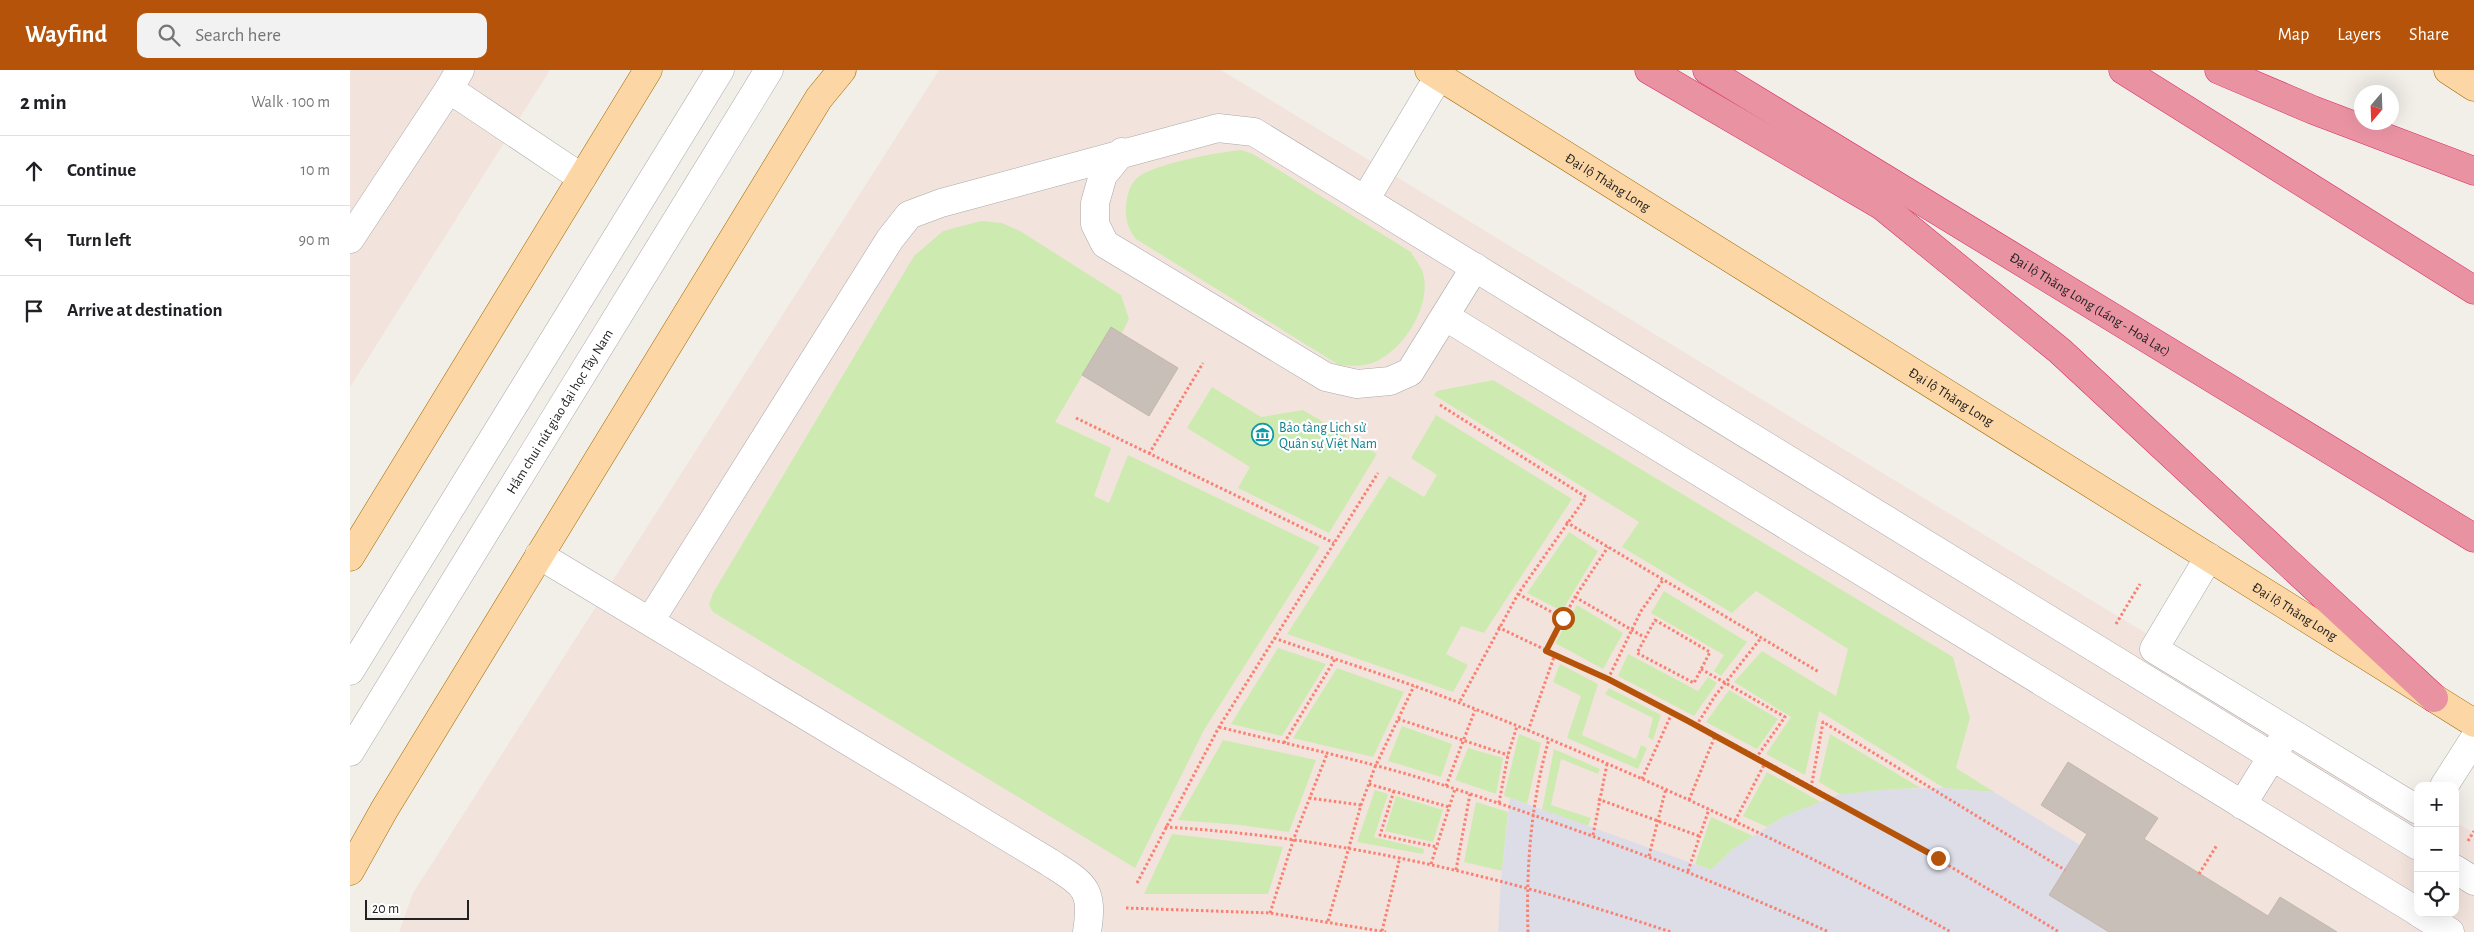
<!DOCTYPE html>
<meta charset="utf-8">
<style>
:root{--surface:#fff;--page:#f2f2f2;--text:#202124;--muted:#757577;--line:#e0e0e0;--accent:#b45309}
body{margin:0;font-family:"Alegreya Sans",sans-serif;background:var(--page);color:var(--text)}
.controls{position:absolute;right:15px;bottom:15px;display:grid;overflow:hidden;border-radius:10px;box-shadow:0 5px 20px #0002}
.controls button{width:45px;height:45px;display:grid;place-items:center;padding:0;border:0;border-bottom:1px solid var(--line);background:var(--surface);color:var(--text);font:25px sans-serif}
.compass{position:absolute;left:2004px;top:15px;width:45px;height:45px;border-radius:50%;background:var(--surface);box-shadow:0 5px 20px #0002;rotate:199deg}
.scale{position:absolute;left:15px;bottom:12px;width:104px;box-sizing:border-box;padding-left:5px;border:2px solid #222;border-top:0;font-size:14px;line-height:18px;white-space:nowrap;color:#222;-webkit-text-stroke:4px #fff;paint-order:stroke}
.stop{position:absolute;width:15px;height:15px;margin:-11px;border:4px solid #b45309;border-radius:50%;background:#fff}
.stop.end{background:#b45309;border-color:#fff;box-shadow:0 1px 5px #0008}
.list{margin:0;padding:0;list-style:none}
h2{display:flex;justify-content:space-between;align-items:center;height:65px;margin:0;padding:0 20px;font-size:21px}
h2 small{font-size:16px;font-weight:400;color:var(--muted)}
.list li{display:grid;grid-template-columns:32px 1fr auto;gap:15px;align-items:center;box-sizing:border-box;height:70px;padding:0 20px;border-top:1px solid var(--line)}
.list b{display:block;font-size:19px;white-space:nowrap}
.list em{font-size:16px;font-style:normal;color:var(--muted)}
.icon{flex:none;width:28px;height:28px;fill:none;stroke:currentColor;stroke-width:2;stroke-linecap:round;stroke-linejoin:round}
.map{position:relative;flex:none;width:2124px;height:862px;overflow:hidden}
header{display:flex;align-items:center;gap:30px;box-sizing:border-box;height:70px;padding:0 25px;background:var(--accent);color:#fff}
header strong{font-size:24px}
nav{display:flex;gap:28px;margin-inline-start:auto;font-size:18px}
.search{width:350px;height:45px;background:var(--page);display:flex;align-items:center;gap:12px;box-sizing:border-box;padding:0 18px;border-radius:10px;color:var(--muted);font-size:19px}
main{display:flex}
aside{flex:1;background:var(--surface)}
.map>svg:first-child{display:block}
.military{fill:#f3e3dd}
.grass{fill:#cdebb0}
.plaza{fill:#dddde8}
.building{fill:#c7bfb8;stroke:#c4b6ab}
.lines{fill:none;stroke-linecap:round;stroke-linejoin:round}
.minor-casing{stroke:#a9a9a9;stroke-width:29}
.major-casing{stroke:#a06b00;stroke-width:29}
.highway-casing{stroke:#dc2a67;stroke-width:29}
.path{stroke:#fa8072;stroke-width:3;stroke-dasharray:2.5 2.5;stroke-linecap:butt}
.minor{stroke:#fff;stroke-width:28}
.major{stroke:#fcd6a4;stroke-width:28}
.highway{stroke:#e892a2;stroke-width:28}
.route{stroke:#b45309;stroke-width:6}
.labels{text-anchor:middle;stroke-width:4.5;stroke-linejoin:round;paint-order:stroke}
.street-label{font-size:14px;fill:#222;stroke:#fff}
.culture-label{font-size:14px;fill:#0d838f;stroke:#fff;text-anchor:start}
</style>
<header>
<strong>Wayfind</strong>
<div class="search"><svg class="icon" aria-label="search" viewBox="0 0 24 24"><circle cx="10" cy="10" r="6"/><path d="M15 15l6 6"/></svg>Search here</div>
<nav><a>Map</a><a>Layers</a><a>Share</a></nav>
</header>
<main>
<aside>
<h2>2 min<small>Walk · 100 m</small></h2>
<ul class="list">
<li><svg class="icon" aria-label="ahead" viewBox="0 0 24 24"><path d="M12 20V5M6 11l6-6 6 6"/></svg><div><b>Continue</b></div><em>10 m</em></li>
<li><svg class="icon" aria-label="left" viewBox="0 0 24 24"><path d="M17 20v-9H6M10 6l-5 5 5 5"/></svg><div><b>Turn left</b></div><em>90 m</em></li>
<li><svg class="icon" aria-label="arrive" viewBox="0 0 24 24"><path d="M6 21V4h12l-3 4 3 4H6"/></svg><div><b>Arrive at destination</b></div></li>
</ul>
</aside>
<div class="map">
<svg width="2124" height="862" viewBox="0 0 2124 862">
<rect width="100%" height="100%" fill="#f2efe9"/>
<path class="military" d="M 0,0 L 200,0 L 0,317 Z
M 589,0 L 871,0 L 2068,729 L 2068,843 L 2105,843 L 2105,752 L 2124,763 L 2124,862 L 49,862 L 63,823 Z"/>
<path class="grass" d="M 891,80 L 903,84 L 1061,182 C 1064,188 1071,196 1073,203 C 1082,234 1055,278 1027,291 C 1014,297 1003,296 989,295 L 786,169 C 778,159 775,149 776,136 C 777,127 779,115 787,108 C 802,94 869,82 891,80 Z
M 631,151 L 652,153 L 670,161 L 771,225 L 779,249 L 772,263 L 761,257 L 705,352 L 761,378 L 744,426 L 759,433 L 778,385 L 970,477 L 854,660 L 785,798 L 363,542 L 359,535 L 363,523 L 564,186 L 593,161 Z
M 1143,310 L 1603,587 L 1620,648 L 1606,698 L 1644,722 L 1594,718 L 1469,641 L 1455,705 L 1416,684 L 1441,647 L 1384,612 L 1412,581 L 1486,626 L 1498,579 L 1406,521 L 1382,543 L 1272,477 L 1289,452 L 1084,325 L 1087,321 Z
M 862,317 L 911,347 L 953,340 L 1027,384 L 979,463 L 888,418 L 900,397 L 837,358 Z
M 1086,345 L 1222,429 L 1134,563 L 1111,556 L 1096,584 L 1118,595 L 1103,622 L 937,564 L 1039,406 L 1074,427 L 1087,405 L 1061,388 Z
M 1219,462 L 1248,481 L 1212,541 L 1177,523 Z
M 1314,521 L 1397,572 L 1371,606 L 1364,601 L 1374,585 L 1301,543 Z
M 1227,535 L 1273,563 L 1253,599 L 1205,573 Z
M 928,578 L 976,594 L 932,666 L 881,654 Z
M 1278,584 L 1348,621 L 1358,607 L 1367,613 L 1344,646 L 1268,606 Z
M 1210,594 L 1248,614 L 1232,665 L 1286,689 L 1291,675 L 1297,678 L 1288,699 L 1217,668 L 1231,626 L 1203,612 Z
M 987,598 L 1054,622 L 1023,687 L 943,668 Z
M 1259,618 L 1311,645 L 1303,670 L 1298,667 L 1303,648 L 1255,624 Z
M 1379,620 L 1428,649 L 1407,679 L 1356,652 Z
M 1052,656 L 1102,674 L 1091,707 L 1038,691 Z
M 1169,664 L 1191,673 L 1177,734 L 1154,726 Z
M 1480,664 L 1571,718 L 1542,719 L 1491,725 L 1469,712 Z
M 873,670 L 966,690 L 939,762 L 890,755 L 828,750 Z
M 1118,678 L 1153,688 L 1146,724 L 1105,710 Z
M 1204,679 L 1250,699 L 1248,704 L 1211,689 L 1201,735 L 1241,748 L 1238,756 L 1192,740 Z
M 1417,702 L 1471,732 L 1433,747 L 1417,757 L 1393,746 Z
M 1025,720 L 1038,724 L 1024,767 L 1074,779 L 1073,784 L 1007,772 Z
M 1046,726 L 1093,740 L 1083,772 L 1035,761 Z
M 1126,732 L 1158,742 L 1152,801 L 1114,792 Z
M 1361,747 L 1403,766 L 1383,779 L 1361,800 L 1345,794 Z
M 822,764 L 933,777 L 918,824 L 794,824 Z"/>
<path class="plaza" d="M 1594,718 L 1644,722 L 1730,775 L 1699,825 L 1759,862 L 1148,862 L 1151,810 L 1160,728 L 1361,800 L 1383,779 L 1433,747 L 1488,725 L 1542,719 Z"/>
<path class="building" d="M 761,257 L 828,298 L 799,346 L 732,305 Z
M 1718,692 L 1808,748 L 1794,769 L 1918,846 L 1930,827 L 1987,862 L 1759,862 L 1699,825 L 1737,764 L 1691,735 Z"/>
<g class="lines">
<defs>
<g id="minor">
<path d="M 110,0 L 99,19 L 232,108"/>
<path d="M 772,82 L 753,105 L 745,133 L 745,154 L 755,174 L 976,307 L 1007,314 L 1040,311 L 1060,302 L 1125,197"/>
<path d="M 1015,130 L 1089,6"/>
<path d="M 0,169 L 99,19"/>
<path d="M 1096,247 L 2068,842"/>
<path d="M 189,485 L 699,792 C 734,815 744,817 737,862"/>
<path d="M 1859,487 L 1804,579 L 2068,740"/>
<path d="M 300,551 L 540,169 L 559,145 L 591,133 L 868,58 L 904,62 L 2068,776"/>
<path d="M 0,601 L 370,0"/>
<path id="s1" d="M 0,682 L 419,0"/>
<path d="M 2094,716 L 2124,669"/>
<path d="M 1892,735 L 1931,672"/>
<path d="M 2105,799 L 2124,811"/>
<path d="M 2069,843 L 2100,862"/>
</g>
<g id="major">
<path id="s2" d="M 1079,0 L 2124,653"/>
<path d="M 2098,0 L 2124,17"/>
<path d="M 0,487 L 298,0"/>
<path d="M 0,801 L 34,740 L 469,28 L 492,0"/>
</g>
<g id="highway">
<path d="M 1299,0 L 1532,136 L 1710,281 L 2084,628"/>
<path id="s3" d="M 1357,0 L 2124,468"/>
<path d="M 1773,0 L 2124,220"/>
<path d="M 1869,0 L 1963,40 L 2124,101"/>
</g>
</defs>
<use href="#minor" class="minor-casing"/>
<use href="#major" class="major-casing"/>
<use href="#highway" class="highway-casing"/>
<path class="path" d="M 1090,335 L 1236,427 L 1168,524 L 1109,633
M 726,348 L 984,473
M 799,384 L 853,293
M 1216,452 L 1469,602
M 1168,524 L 1213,548
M 1225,527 L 1294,567
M 1305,550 L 1360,582 L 1344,613 L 1287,583 Z
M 1766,554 L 1790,514
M 1148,557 C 1184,575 1221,591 1257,609 C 1412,686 1562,772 1709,862
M 924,568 C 986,590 1049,609 1110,633 C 1278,699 1442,774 1601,862
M 1196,581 L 1225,527 L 1258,477
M 1351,599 L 1435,647 L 1406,688
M 1258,609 L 1291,541 L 1313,510
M 1048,649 L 1158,685
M 1346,656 L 1365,626 L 1411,568
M 869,657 C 945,676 1022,692 1096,716 C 1227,758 1354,806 1479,862
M 1178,661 L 1205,584
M 934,673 L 985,589
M 1292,709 L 1322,643
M 1019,714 L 1099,737
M 1096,716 L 1125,640
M 1461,718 L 1473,652 L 1715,800
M 1044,721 L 1030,765 L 1087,777
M 959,728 L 1011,735
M 1248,729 L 1349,766
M 1339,730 L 1365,666
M 1149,733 L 1158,685 L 1167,656
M 1385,751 L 1415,693
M 815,757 C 989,767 1156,807 1321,862
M 1243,765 L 1257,694
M 2118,771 L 2124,761
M 1299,786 L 1316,718
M 1081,794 L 1105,719
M 1106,800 L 1120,724
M 1338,801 L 1359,739
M 1849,804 L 1867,775
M 787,813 L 869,657 L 1028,403
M 776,838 L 920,843 L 1036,862
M 920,843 L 944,768 L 977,684
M 978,851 L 1011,735 L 1025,697 L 1064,616
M 1032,861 L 1050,787
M 1178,862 C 1176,797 1181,732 1199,669"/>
<use href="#minor" class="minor"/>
<use href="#major" class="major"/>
<use href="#highway" class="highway"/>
</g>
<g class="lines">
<path class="route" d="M 1213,548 L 1196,581 L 1258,609 L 1338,651 L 1588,788"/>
</g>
<defs>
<symbol id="museum-ring" viewBox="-11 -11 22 22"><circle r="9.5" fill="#fff" stroke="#0f9aa8" stroke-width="1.5"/><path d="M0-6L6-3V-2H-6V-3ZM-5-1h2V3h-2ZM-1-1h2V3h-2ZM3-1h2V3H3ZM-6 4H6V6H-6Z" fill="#0f9aa8"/></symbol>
</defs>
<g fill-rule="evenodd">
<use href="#museum-ring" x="900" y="352" width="25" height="25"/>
</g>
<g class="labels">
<g class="street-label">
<text dy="5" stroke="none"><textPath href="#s2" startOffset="211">Đại lộ Thăng Long</textPath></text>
<text dy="5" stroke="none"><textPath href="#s3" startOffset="449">Đại lộ Thăng Long (Láng - Hoà Lạc)</textPath></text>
<text dy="5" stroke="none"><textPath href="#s2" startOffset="616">Đại lộ Thăng Long</textPath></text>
<text dy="5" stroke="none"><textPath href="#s1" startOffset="400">Hầm chui nút giao đại học Tây Nam</textPath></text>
<text dy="5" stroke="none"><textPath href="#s2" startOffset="1021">Đại lộ Thăng Long</textPath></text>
</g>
<g class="culture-label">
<text x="929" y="362">Bảo tàng Lịch sử<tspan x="929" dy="16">Quân sự Việt Nam</tspan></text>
</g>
</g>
</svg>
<div class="controls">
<button>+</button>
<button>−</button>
<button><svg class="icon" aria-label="locate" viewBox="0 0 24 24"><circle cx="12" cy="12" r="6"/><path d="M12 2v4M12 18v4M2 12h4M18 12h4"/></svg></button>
</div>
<svg class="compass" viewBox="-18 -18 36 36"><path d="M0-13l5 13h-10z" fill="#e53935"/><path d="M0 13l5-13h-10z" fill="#757577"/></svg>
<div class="scale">20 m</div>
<div class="stop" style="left:1213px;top:548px"></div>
<div class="stop end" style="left:1588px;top:788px"></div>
</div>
</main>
